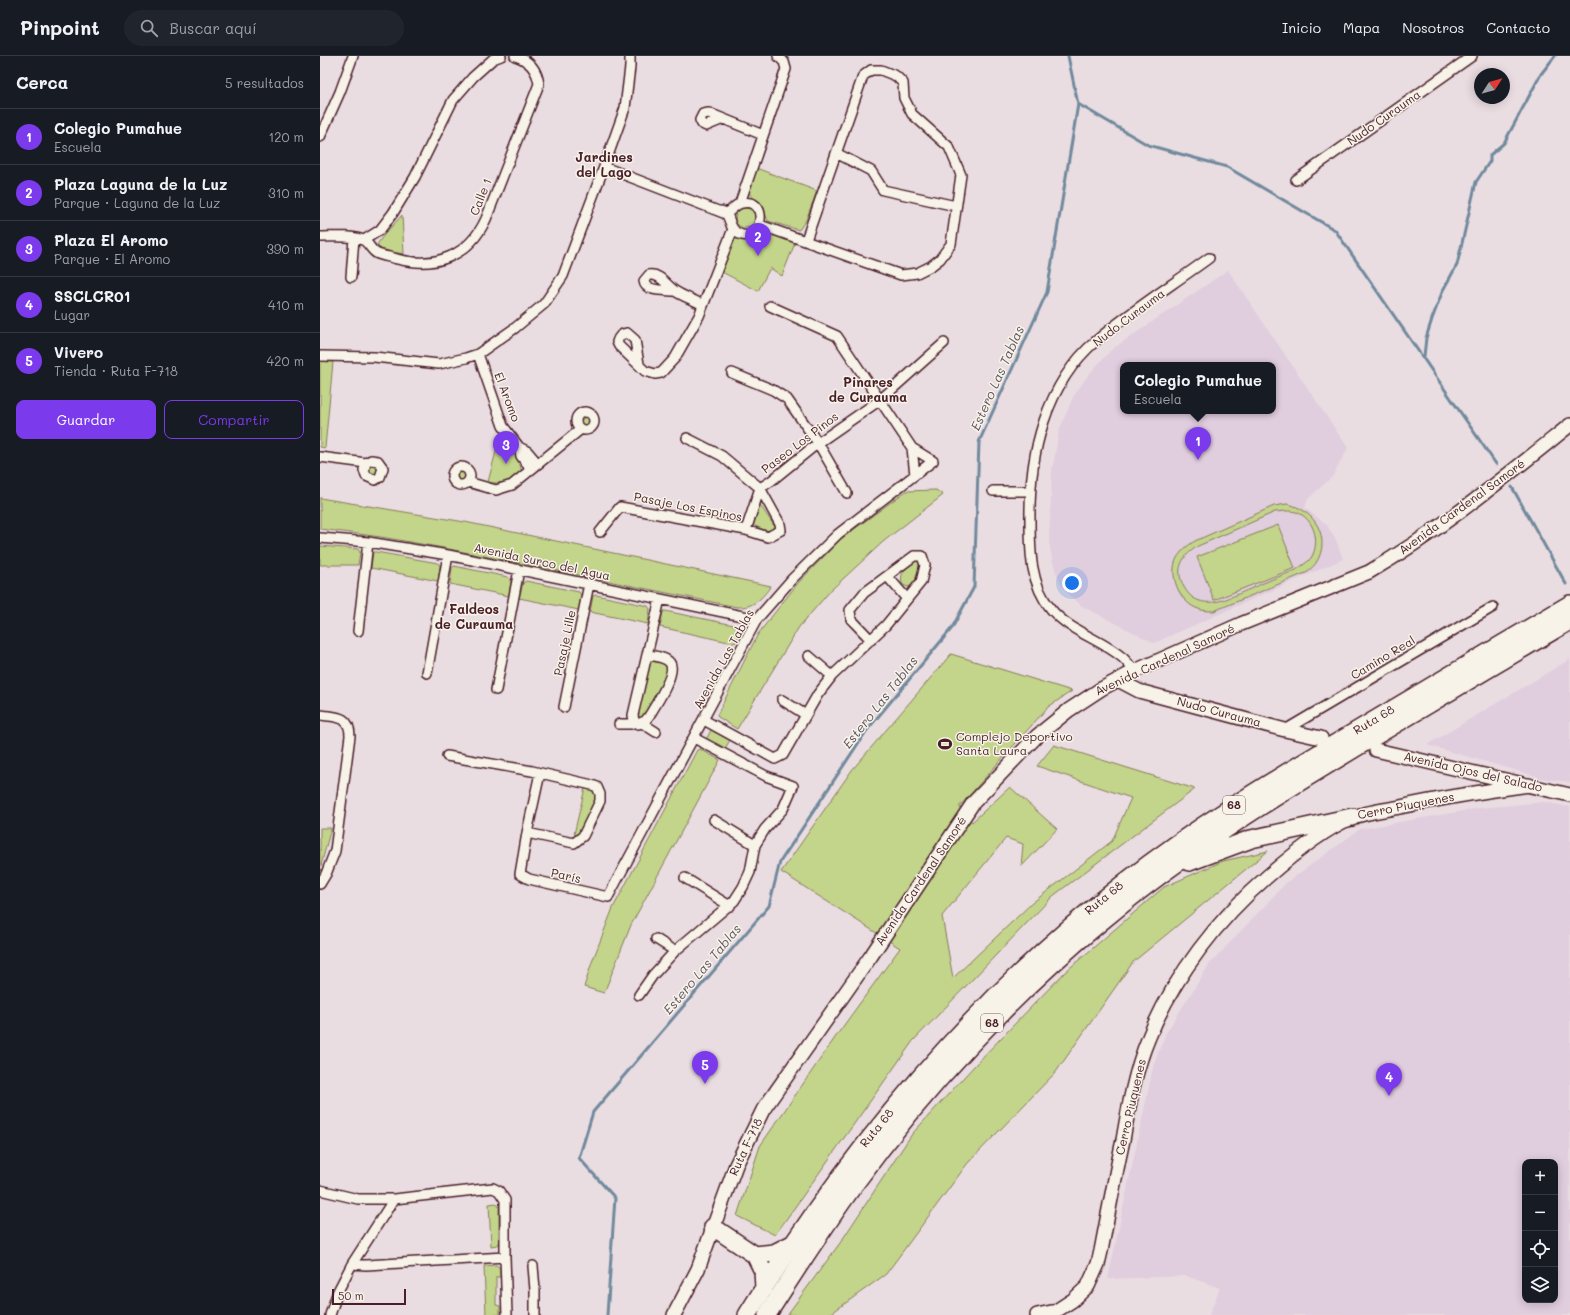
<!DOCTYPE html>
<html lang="es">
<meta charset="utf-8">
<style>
:root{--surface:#171b24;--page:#20242c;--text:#f1f3f6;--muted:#9ea1a6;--line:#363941;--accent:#7c3aed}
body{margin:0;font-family:Mali,sans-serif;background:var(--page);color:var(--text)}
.controls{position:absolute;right:12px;bottom:12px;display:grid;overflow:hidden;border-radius:8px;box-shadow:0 2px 10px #0003}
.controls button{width:36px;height:36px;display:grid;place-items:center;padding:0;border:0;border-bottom:1px solid var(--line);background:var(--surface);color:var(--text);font:20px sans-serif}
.compass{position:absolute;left:1154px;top:12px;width:36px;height:36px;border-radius:50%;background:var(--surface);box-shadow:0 2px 10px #0003;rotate:54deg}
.scale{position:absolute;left:12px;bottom:10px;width:74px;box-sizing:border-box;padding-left:4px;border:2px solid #4a1f2b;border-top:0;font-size:11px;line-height:14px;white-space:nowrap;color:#4a1f2b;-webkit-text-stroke:3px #f7f3e8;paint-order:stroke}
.you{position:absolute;left:752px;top:527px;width:14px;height:14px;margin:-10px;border:3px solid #fff;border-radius:50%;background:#1a73e8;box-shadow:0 0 0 6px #1a73e833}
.badge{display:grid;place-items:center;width:26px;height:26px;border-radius:50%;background:var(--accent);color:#fff;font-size:13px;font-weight:700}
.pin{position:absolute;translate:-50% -33px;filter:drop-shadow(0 1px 2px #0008)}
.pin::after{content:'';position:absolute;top:21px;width:14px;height:12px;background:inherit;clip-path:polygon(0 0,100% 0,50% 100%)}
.popup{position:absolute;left:800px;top:306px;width:156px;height:52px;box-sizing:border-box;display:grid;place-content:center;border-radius:8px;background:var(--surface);filter:drop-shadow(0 1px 3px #0005);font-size:13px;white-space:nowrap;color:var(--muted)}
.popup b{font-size:15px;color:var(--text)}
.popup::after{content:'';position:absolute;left:50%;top:100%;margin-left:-8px;border:8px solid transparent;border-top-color:var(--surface)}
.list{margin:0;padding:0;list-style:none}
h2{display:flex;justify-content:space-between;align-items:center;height:52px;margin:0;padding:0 16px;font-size:17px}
h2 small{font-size:13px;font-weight:400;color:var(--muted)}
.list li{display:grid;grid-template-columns:26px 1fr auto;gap:12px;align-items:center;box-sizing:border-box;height:56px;padding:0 16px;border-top:1px solid var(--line)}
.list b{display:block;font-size:15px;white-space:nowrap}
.list p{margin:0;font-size:13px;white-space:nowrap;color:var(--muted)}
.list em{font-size:13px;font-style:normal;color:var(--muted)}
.actions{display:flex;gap:8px;padding:12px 16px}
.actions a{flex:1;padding:9px 0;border:1px solid var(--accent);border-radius:8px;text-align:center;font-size:14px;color:var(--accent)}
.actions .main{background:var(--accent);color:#fff}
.icon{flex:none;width:22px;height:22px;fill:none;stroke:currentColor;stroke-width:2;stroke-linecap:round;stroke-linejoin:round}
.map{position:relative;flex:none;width:1250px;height:1259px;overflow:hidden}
header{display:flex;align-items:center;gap:24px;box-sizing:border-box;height:56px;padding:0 20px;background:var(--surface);border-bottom:1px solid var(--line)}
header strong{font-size:19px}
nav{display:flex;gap:22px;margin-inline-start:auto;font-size:14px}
.search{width:280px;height:36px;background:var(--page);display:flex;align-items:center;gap:10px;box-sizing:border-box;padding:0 14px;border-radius:22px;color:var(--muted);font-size:15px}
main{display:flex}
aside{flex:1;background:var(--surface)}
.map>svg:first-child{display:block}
.built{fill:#e0cdde;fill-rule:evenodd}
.green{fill:#c3d58a;stroke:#867a5a;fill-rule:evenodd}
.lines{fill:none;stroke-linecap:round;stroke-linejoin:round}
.stream{stroke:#6f899c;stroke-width:3}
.street-casing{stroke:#4a1f2b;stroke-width:12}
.secondary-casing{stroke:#4a1f2b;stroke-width:16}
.highway-casing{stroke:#4a1f2b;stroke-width:20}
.street{stroke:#f7f3e8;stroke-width:9}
.secondary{stroke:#f7f3e8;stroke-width:13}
.highway{stroke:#f7f3e8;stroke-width:17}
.labels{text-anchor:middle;stroke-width:3;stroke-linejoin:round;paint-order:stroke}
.shield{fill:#f7f3e8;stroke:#7e5f64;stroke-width:1}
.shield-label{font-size:11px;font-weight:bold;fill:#4a1f2b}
.street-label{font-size:12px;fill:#4a1f2b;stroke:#f7f3e8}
.poi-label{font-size:12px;fill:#4a1f2b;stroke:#f7f3e8;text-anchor:start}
.neighbourhood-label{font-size:13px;font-weight:bold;fill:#4a1f2b;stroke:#f7f3e8}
.water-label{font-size:13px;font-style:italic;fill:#5c5463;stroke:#f7f3e8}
</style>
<header>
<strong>Pinpoint</strong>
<div class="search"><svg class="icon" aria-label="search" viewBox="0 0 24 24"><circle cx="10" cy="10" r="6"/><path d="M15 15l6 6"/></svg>Buscar aquí</div>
<nav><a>Inicio</a><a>Mapa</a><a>Nosotros</a><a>Contacto</a></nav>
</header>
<main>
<aside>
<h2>Cerca<small>5 resultados</small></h2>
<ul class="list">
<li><span class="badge">1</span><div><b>Colegio Pumahue</b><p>Escuela</p></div><em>120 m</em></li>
<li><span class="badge">2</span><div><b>Plaza Laguna de la Luz</b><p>Parque · Laguna de la Luz</p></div><em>310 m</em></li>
<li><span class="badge">3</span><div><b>Plaza El Aromo</b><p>Parque · El Aromo</p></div><em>390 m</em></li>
<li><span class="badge">4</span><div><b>SSCLCR01</b><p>Lugar</p></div><em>410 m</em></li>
<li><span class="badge">5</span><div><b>Vivero</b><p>Tienda · Ruta F-718</p></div><em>420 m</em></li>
</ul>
<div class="actions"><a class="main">Guardar</a><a>Compartir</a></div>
</aside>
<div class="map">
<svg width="1250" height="1259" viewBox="0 0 1250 1259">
<rect width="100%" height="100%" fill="#eadde2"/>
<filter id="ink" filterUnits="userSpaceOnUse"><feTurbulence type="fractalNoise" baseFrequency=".025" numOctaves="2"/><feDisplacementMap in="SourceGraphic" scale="8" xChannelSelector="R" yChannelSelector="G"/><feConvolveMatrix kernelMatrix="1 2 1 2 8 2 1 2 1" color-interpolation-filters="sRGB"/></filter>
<g filter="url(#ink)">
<path class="built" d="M 908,214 L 1028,392 L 1013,420 L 988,443 L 985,452 L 1007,469 L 1016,484 L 1023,503 L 834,587 L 762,550 L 750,540 L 740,527 L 733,507 L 729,486 L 732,416 L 739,375 L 753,341 L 768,319 L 791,294 ZM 803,309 L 953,309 L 953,355 L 803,355 Z
M 1250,603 L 1250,726 L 1226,723 L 1107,689 Z
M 1224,746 L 1250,751 L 1250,1259 L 889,1259 L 900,1232 L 866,1220 L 788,1223 L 834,1007 L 846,977 L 889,909 L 966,827 L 1040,773 L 1160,752 ZM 1205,1106 L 1235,1106 L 1235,1244 L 1205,1244 Z"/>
<path class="green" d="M 436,112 L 497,135 L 486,164 L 479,174 L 448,165 L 442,149 L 427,136 Z
M415 162a10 10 0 1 1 20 0a10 10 0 1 1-20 0Z
M 82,159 L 84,198 L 62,194 L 57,189 C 63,178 74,169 82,159 Z
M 442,177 L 458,179 L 475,187 L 462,220 L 450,212 L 438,235 L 400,215 L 412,182 C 426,185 430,186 442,177 Z
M 0,305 L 13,306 L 5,392 L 0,391 Z
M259 365a6 6 0 1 1 12 0a6 6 0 1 1-12 0Z
M 179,384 L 198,400 L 202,417 C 191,425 181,429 168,426 Z
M 51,408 L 55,408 L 59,412 L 56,420 L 49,417 L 48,411 Z
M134 420a6 6 0 1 1 12 0a6 6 0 1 1-12 0Z
M 616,434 L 623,439 L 564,485 L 511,534 L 479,571 L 417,673 L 398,661 L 397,659 L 438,578 L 478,527 L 521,483 L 586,435 Z
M 0,442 L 145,466 L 451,530 C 442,542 434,552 417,551 L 124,492 L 61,481 L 0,473 Z
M 967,448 C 994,453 1012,482 996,507 C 994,510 990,513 988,516 L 894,555 C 888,555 882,555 876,552 C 859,545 848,518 857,502 C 861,495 868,489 875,485 L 954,450 ZM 966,455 C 969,455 973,455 976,456 C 994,462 1001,486 991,502 C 987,507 981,510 976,514 C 960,520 945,526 930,533 C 912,540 890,554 872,541 C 865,535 862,528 860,520 C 858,506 867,497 878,490 L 955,456 Z
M 440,449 L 455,471 L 454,473 L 447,475 L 433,469 Z
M 958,469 L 975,512 L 894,544 L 877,501 Z
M 0,490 L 38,493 L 40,496 L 38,509 L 0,509 Z
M 53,496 L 56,496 L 118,507 L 120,510 L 118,525 L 51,512 Z
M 596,505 L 600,506 L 594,529 L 587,531 L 582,528 C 579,515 587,512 596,505 Z
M 134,510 L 188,521 L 191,526 L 189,540 L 130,528 L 132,512 Z
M 206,525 L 259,536 L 261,539 L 259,554 L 199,542 L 203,527 Z
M 276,539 L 328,550 L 330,553 L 328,568 L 270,556 L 273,540 Z
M 345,555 L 419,570 L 421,575 L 416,586 L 413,587 L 340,571 L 343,556 Z
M 631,598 L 752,635 L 728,651 L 639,751 L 652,766 L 690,731 L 737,773 L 701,811 L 703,788 L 686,782 L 622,860 L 633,922 L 712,847 L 792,785 L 811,742 L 717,710 L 734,689 L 875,733 L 733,840 L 593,985 L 455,1179 L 417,1160 L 440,1090 L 519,976 L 580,892 L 461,816 L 532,714 Z
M 331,605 L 343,607 L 347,612 L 346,621 L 325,661 L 323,662 L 318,661 L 317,658 L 329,606 Z
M 391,674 L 410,684 L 404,694 L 386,684 Z
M 380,693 L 400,704 L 311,869 L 284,937 L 264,931 L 272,906 L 293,852 L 377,694 Z
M 265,732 L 274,734 L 277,741 L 258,779 L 254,778 Z
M 0,772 L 11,772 L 0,813 Z
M 948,795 L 813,906 L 736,1016 L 647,1108 L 566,1218 L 509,1259 L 467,1259 L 520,1187 L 592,1078 L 655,1009 L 745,916 L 844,831 L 903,805 Z
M 176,1147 L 179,1151 L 179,1188 L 177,1189 L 171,1190 L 169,1148 Z
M 176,1209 L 180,1212 L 180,1221 L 176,1221 L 176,1249 L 180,1250 L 180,1259 L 166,1259 L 164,1210 Z"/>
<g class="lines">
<path class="stream" d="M 758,48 L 828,89 L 907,111 L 1015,174 L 1176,408
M 1104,300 L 1106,282 L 1112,263 L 1123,234 L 1137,209 L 1156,126 L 1170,105 L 1170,99 L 1184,87 L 1221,18 L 1235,0
M 1192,431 L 1246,528
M 287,1259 L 295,1142 L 259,1102 L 273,1056 L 449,850 L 460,806 L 547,674 L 632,572 L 654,531 L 659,386 L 727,236 L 758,48 L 748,0"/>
<defs>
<path id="street" d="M 403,63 L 386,70 L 382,68 L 380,64 L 383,58 L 389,57 L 443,79
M 0,81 L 20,36 L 33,0
M 516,97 L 551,115 L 563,134 L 636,150
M 284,111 L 406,158 C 411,163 409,171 416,176 C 441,193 452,141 422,147 C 415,148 413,154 407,157 L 401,155
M 976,124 L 1152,0
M 420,147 L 466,13 L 464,6 L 458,0
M 440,169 L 581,219 L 597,217 L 611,210 L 620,203 L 631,188 L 641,119 L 629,91 L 592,58 L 584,42 L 583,27 L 576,20 L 561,14 L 551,14 L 543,20 L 486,184
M 0,181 C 13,181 31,179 43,184 C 48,186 51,194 56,197 C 61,200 71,201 77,203 C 116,213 149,200 166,163 L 219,28 C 217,14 209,4 195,0
M 44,184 L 60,174 L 73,157 L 95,121 L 133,44 L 153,21 L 173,3 L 181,0
M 31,221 L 34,182
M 355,235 C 345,234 325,236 324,225 L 329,219 C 340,217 347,230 355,235 C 364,241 374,244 383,249
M 158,298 L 183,370 L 199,391 L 207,395 L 218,408
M 0,300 L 54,301 L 119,308 L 146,302 L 158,298 L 195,272 L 224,248 L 243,220 L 284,111 L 305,52 L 310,11 L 310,0
M 319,308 L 315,284 L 307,277 C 301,278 299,280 297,286 L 299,290 L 325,315 L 335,318 L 341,317 L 355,302 L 379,260 L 413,173
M 412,317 L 453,334 L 467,343 L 498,387 L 527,437
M256 365a9 9 0 1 1 18 0a9 9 0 1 1-18 0Z
M 199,391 L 201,400 L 211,413
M 592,392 L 595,419
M 0,401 L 46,407 L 51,404 L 58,405 L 63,412 L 60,421 L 55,424 L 46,420 L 44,414 L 46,407
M132 420a9 9 0 1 1 18 0a9 9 0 1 1-18 0Z
M 148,426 L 176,434 L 192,429 L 261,373
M 673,435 L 709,435
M 426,474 L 440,432 L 451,425 L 498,387 L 560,344 L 624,287
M 280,476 L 300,451 L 426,474 L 448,481 L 461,474 L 460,468 L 440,432 L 402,400 L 367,382
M 0,482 L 48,486 L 128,499 L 437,563
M 568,521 L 587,543
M 38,575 L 48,486
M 327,599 C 334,600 346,601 350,607 C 357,617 335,650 329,660 L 325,665 L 318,668 L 314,665 L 313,659 L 340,543
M 489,600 L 512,620
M 815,615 C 811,611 807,606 803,602 C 781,583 750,576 731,553 C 710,528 710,495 710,464 C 709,399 725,328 777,284 C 812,254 852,229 889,202
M 107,617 L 128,499
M 176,634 L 199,514
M 462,644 L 486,659
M 244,651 L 269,528
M 0,659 C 16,661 30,659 30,680 L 15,795 L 6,818 L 0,828
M 384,664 L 455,703 L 463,699 L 498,638 L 512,620 L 566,569 L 601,526 L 605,509 L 602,500 L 594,500 L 544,537 L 530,554 L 531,563 L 551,584
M 322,667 L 336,676
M 299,668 L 311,668 L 314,665
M 965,674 L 1173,551
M 127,700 L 212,715 L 272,729 L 277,731 L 280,738 L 280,745 L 263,780 L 254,787 L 207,777
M 220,717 L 207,777 L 200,818 L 209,823 L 288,841 L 437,563 L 472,523 L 518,478 L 613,405 L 592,392 L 517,280 L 450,250
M 394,764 L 435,789
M 365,822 L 410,850
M 336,883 L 355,895
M 319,939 L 333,919 L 355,895 L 414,845 L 423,831 L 430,816 L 435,789 L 445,773 L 463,753 L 473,730 L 446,720 L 374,682
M 0,1134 L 38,1143 L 74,1143 L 173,1132 L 179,1135 L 185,1144 L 185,1201 L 187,1259
M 32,1208 L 46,1209 L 185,1201
M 213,1210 L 215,1234 L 215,1259
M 10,1259 L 18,1235 L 32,1208 L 74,1143"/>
<path id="secondary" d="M 798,624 L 819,635 L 965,674 L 1001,682
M 1056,694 L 1250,739
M 354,1259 L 378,1213 L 416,1109 L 443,1054 L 551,900 L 653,747 L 717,680 L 749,654 L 781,633 L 815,615 L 921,568 L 1049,516 C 1121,474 1185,421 1250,369
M 717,1259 L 736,1255 L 753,1244 L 768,1230 L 778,1208 L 781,1195 C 788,1158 795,1121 803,1084 C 809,1049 815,1014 829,981 C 854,920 898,863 948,820 C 970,801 1005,773 1031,762 C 1045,756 1065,754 1080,751 C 1122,742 1165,735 1209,729"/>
<path id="highway" d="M 869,806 L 931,783 L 1032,761
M 393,1171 L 435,1199 L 443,1215 L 444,1232
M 435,1199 L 454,1197 L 474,1187
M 427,1259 C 528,1095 652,945 804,827 C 874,772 950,726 1026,681 C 1101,636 1175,592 1250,548
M 447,1259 C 475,1215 504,1171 534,1129 C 604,1033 691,940 782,865 C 868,793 963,735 1059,678 C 1123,640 1186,602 1250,565"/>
</defs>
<use href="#street" class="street-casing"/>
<use href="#secondary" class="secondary-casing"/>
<use href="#highway" class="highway-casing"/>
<use href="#street" class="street"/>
<use href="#secondary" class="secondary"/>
<use href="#highway" class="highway"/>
</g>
</g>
<defs>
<symbol id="stadium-bare" viewBox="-9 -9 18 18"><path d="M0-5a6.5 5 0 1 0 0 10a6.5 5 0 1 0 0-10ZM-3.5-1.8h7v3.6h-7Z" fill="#4a1f2b" stroke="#f7f3e8" stroke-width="2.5" paint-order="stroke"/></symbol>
</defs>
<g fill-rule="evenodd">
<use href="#stadium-bare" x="615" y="678" width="20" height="20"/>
</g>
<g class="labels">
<g class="shield">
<rect x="903" y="740" width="22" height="18" rx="3"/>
<rect x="661" y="958" width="22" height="18" rx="3"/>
</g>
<g class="shield-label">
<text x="914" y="753">68</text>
<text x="672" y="971">68</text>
</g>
<g class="street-label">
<text transform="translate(1064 62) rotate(-35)" y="4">Nudo Curauma</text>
<text transform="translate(161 141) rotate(-68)" y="4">Calle 1</text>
<text transform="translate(809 262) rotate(-37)" y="4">Nudo Curauma</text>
<text transform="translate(187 341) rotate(69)" y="4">El Aromo</text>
<text transform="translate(480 387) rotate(-37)" y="4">Paseo Los Pinos</text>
<text transform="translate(368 451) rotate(11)" y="4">Pasaje Los Espinos</text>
<text transform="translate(1142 451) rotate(-36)" y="4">Avenida Cardenal Samoré</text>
<text transform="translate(222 506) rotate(12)" y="4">Avenida Surco del Agua</text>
<text transform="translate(245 587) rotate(-78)" y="4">Pasaje Lille</text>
<text transform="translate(1063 602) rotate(-31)" y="4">Camino Real</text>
<text transform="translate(404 603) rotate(-61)" y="4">Avenida Las Tablas</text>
<text transform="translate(845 604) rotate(-25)" y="4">Avenida Cardenal Samoré</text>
<text transform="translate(899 656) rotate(15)" y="4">Nudo Curauma</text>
<text transform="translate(1054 664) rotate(-31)" y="4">Ruta 68</text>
<text transform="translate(1153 716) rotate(13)" y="4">Avenida Ojos del Salado</text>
<text transform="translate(1086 750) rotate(-11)" y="4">Cerro Piuquenes</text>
<text transform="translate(246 820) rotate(13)" y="4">París</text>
<text transform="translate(601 825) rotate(-56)" y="4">Avenida Cardenal Samoré</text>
<text transform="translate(784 842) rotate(-39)" y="4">Ruta 68</text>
<text transform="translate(811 1051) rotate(-77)" y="4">Cerro Piuquenes</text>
<text transform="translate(557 1072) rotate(-51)" y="4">Ruta 68</text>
<text transform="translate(426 1091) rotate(-65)" y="4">Ruta F-718</text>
</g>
<g class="poi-label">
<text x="636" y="685">Complejo Deportivo<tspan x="636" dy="14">Santa Laura</tspan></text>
</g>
<g class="neighbourhood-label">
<text x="284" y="106">Jardines<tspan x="284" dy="15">del Lago</tspan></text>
<text x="548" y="331">Pinares<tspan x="548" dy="15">de Curauma</tspan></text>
<text x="154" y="558">Faldeos<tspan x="154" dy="15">de Curauma</tspan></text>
</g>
<g class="water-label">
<text transform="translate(677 322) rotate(-66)" y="5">Estero Las Tablas</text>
<text transform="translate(560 646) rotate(-52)" y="5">Estero Las Tablas</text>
<text transform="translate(382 913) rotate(-50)" y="5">Estero Las Tablas</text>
</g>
</g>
</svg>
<div class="controls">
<button>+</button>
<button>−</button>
<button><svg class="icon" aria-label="locate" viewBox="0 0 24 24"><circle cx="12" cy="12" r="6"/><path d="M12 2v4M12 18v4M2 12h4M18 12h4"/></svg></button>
<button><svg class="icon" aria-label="layers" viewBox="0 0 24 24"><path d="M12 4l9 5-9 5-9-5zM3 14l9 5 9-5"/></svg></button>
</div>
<svg class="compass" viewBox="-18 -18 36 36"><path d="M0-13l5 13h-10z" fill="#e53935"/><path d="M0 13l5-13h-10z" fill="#9ea1a6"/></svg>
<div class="scale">50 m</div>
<div class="you"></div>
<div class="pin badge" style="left:878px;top:404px">1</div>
<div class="popup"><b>Colegio Pumahue</b>Escuela</div>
<div class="pin badge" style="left:438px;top:200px">2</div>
<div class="pin badge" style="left:186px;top:408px">3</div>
<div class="pin badge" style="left:1069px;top:1040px">4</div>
<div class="pin badge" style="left:385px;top:1028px">5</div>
</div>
</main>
